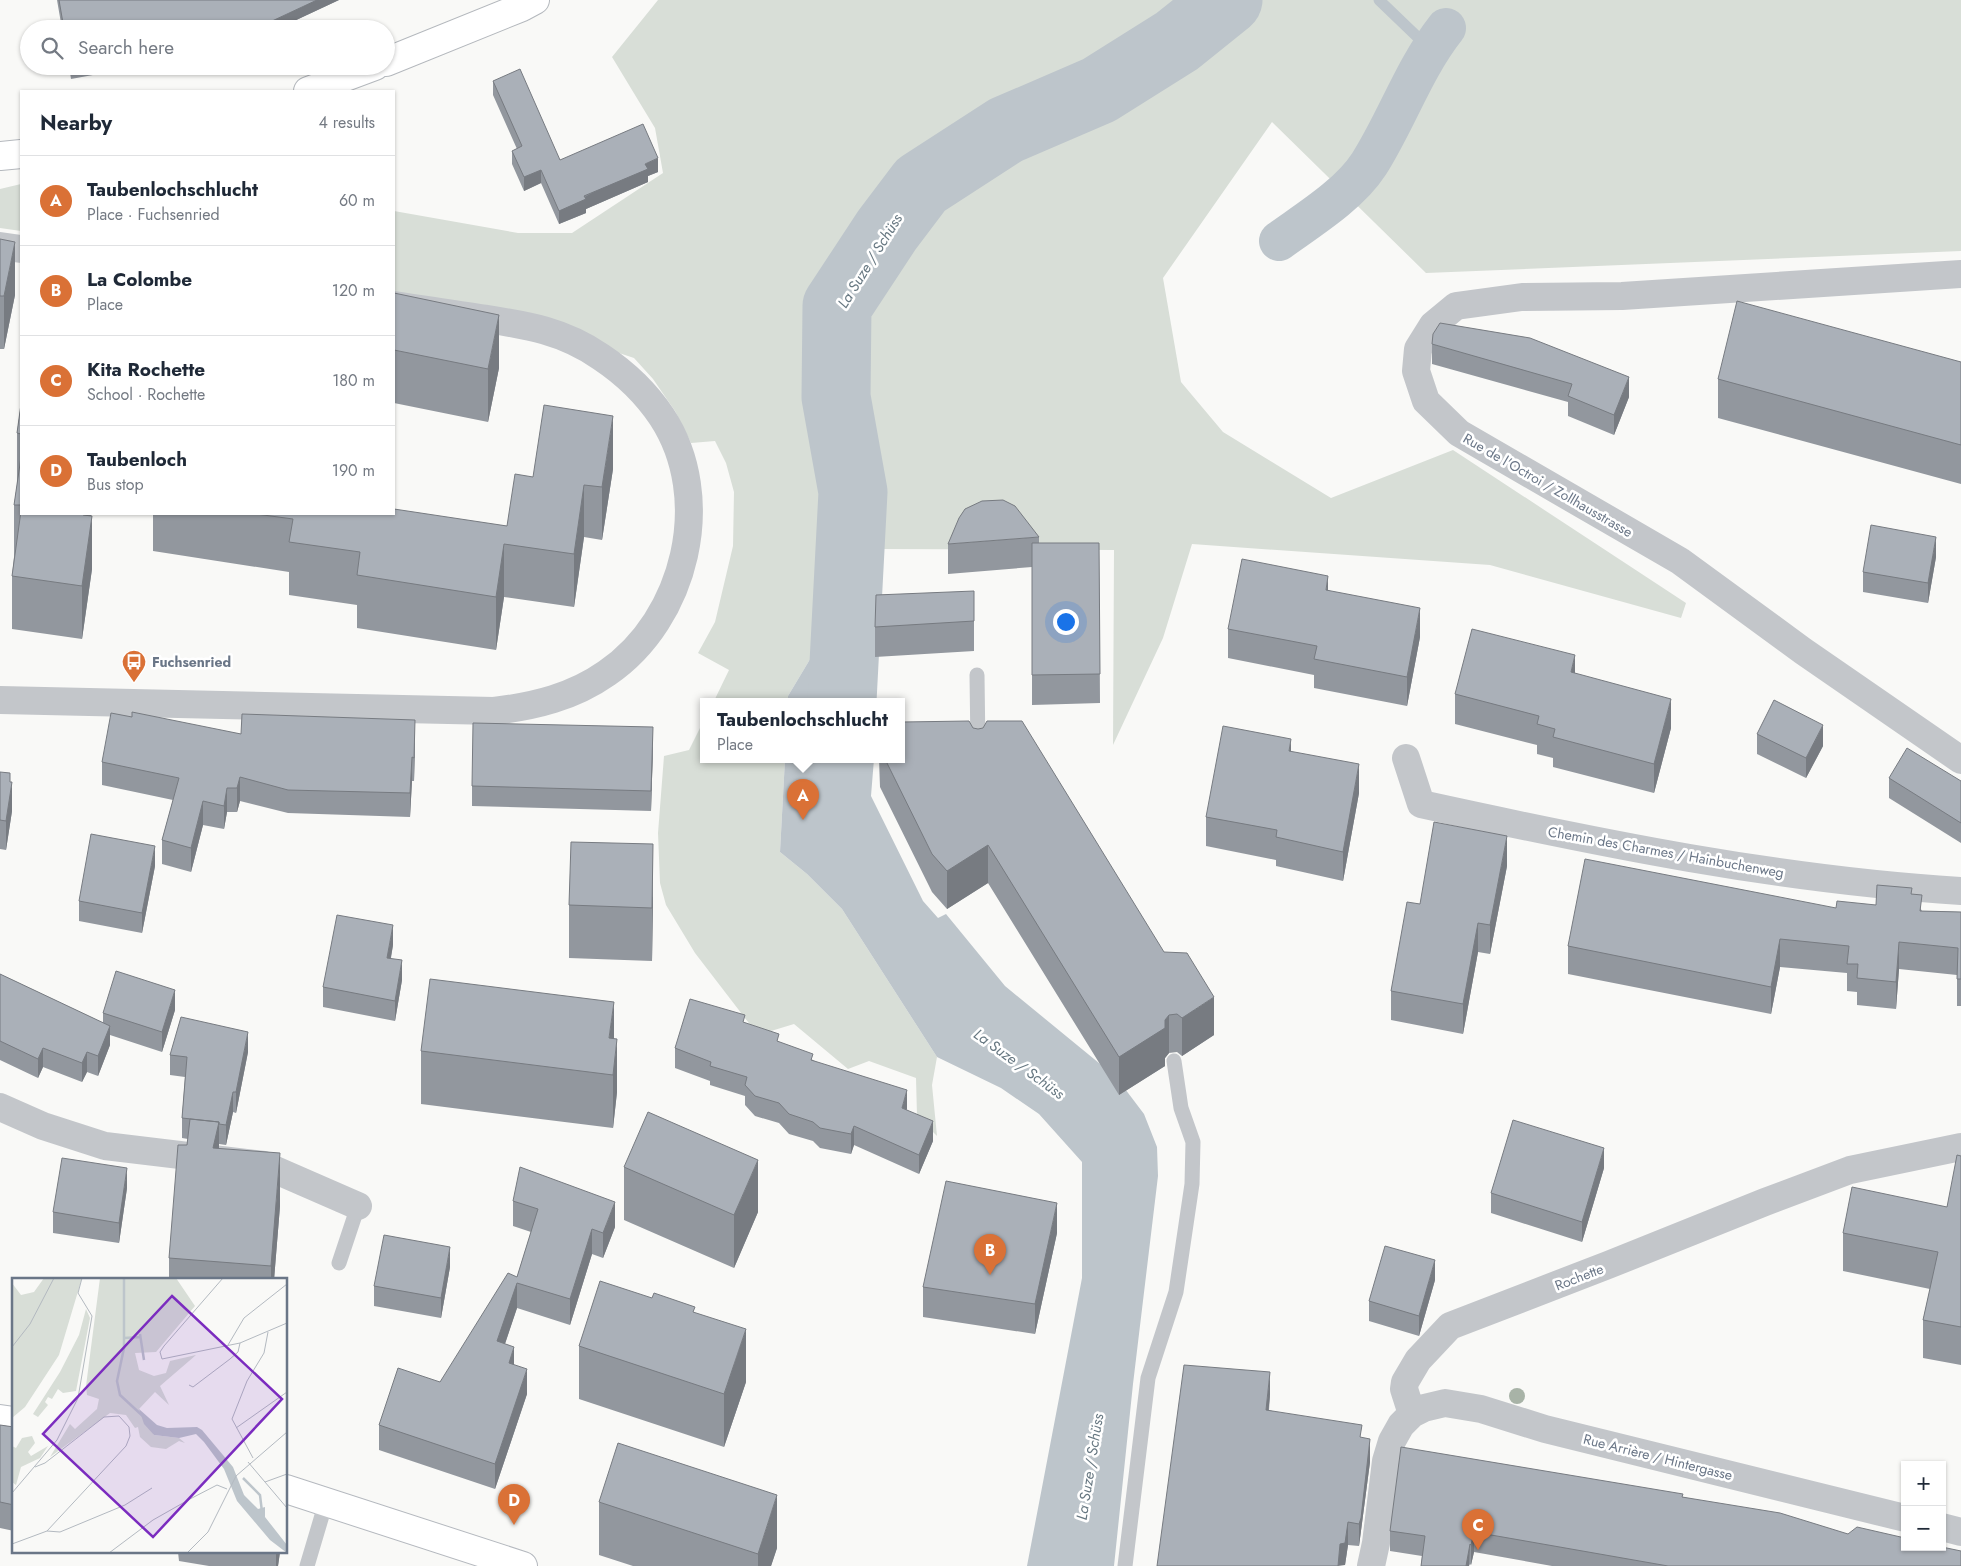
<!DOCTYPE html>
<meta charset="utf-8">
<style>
:root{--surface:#fff;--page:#f2f2f3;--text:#1f2937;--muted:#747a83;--line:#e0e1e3;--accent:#da7136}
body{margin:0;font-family:Jost,sans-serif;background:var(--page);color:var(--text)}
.controls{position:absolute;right:15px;bottom:15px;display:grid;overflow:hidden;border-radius:0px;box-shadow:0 1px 4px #0004}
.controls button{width:45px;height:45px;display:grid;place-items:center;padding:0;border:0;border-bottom:1px solid var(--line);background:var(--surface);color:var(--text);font:25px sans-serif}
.you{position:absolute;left:1065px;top:621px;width:18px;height:18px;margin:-12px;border:4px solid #fff;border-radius:50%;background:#1a73e8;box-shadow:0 0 0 8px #1a73e833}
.badge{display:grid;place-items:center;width:32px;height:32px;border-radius:50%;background:var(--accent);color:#fff;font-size:16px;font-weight:700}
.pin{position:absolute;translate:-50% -41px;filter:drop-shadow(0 1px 2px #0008)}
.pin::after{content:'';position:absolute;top:26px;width:18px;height:15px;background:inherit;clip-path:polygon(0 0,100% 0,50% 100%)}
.popup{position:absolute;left:700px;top:698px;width:205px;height:65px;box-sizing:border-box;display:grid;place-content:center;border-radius:0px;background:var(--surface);filter:drop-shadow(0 1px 4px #0005);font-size:16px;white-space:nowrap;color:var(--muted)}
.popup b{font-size:19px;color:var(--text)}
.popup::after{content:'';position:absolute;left:50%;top:100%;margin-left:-10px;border:10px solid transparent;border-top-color:var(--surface)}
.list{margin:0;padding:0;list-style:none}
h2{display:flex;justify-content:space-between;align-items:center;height:65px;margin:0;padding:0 20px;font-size:21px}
h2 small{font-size:16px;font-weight:400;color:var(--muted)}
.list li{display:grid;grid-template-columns:32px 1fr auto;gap:15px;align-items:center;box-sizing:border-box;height:90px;padding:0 20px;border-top:1px solid var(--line)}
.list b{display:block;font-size:19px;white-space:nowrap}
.list p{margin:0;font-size:16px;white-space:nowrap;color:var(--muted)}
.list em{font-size:16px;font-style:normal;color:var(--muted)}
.icon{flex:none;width:28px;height:28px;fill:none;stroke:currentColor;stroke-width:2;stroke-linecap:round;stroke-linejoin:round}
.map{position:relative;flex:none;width:1961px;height:1566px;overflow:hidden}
.search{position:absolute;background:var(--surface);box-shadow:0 1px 4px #0004;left:20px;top:20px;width:375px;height:55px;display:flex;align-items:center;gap:12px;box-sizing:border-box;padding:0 18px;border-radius:28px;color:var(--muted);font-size:19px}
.panel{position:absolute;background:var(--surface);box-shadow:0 1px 4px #0004;left:20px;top:90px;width:375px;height:425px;border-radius:0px}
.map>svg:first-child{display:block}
.green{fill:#d8ded7}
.water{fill:#bdc5cb}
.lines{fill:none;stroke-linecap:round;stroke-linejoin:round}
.stream{stroke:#bdc5cb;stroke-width:11}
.canal{stroke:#bdc5cb;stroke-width:40}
.river{stroke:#bdc5cb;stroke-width:69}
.secondary-casing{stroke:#b5b9bf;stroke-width:30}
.primary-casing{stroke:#b4b8bd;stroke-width:30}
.lane{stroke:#c3c6ca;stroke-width:15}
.street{stroke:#c3c6ca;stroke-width:28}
.secondary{stroke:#fff;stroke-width:28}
.primary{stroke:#fff;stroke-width:28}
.tree{fill:#a8b3a7}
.wall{fill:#92979e}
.shaded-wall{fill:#777b81}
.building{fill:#aab0b8;stroke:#777b81}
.labels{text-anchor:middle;stroke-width:5;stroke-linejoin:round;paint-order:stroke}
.street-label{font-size:14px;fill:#6a7687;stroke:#fff}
.poi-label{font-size:14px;font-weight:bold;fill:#6a7687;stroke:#fff;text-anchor:start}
.water-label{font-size:15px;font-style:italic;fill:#667781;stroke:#fff}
.inset-river{fill:none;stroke:#bdc5cb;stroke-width:2.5}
.inset-road{fill:none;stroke:#b3b9c0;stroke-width:1}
.view{fill:#7b2cbf;fill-opacity:0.15;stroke:#7b2cbf;stroke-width:2.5}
.inset-edge{fill:none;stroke:#6a7687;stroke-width:2.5}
</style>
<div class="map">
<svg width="1961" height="1566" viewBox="0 0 1961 1566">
<rect width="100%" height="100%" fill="#f9f9f7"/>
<path class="green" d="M 658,0 L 1961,0 L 1961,251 L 1426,273 L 1272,122 L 1163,278 L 1181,382 L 1223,432 L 1331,498 L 1453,450 L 1686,603 L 1681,618 L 1490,565 L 1192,544 L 1163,638 L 1113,745 L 1114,550 L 876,549 L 788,696 L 788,701 L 714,701 L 729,670 L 698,653 L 715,622 L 733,546 L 734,492 L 726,463 L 715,441 L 691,443 L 675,411 L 653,379 L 634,358 L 559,333 L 394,299 L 394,211 L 518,233 L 572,233 L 663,173 L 655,128 L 612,57 Z
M 21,184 L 21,231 L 0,228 L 0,189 Z
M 704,720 L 704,759 L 785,759 L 780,852 L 807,874 L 842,909 L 937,1057 L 932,1085 L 937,1136 L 917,1116 L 916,1078 L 869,1061 L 848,1069 L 794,1024 L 758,1035 L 695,953 L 666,905 L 660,883 L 658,833 L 664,756 L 689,750 Z"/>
<path class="water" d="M 876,549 L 875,701 L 788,701 L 788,696 Z
M 785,759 L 874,759 L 871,796 L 923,901 L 938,918 L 946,914 L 1005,986 L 1116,1077 L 1144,1114 L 1157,1147 L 1158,1176 L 1133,1384 L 1114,1566 L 1027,1566 L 1082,1278 L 1082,1162 L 1039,1114 L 1001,1088 L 937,1057 L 842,909 L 807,874 L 780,852 Z"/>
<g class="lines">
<path class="stream" d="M 1379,0 L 1430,49"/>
<path class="canal" d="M 1279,241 C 1308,220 1349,195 1369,164 C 1397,120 1413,70 1446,28"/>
<path class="river" d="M 842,701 L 853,492 L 836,397 L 837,306 L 887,230 L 921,185 L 1006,130 L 1099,90 L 1177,41 L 1228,0"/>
<defs>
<path id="secondary" d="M 0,1419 L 14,1421
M 286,1489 L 523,1566"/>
<path id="primary" d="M 386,62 L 522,7 L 535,0
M 308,91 L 375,66
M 0,156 L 21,154"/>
</defs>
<use href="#secondary" class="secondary-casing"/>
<use href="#primary" class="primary-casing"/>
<path class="lane" d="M 977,675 L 978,749
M 339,1263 L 358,1206
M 307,1566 L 326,1502
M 1125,1566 L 1148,1378 L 1176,1292 L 1192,1184 L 1193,1142 L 1181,1108 L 1174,1061"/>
<path class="street" d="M 0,246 L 21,249
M 1961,274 L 1622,296 L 1522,297 L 1456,306 L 1433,325 L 1418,349 L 1416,371 L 1426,401 L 1459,433 L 1680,561 L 1803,651 L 1961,760
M 0,700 L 494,711 C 535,706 573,697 607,673 C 686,619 715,498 662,417 C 646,393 625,373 601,357 C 562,330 525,325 480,318 C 451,314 422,309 394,305
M 1406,758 L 1421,804 C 1599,843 1779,880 1961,891
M 0,1107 L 43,1126 L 105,1146 L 264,1165 L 358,1206
M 1412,1414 L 1404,1389 L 1405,1382 L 1418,1360 L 1450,1326 L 1608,1265 L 1765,1202 L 1850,1170 L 1961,1147
M 1942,1527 L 1961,1532
M 1371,1566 L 1376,1543 L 1386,1461 L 1392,1441 L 1401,1425 L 1412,1414 L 1424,1408 L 1445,1403 L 1481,1409 L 1545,1429 L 1905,1518"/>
<use href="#secondary" class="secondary"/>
<use href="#primary" class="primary"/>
</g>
<circle class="tree" cx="1517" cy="1396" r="8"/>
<path class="wall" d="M 57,0 L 339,0 L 277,29 L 62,29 Z
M 69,66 L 142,66 L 71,79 Z
M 493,81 L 560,160 L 658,172 L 648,176 L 648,182 L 586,209 L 586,213 L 559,224 L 541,183 L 524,191 L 512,164 L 512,151 L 517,149 L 493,95 Z
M 0,239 L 15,295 L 4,349 L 0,349 Z
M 394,293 L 499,368 L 488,422 L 394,403 Z
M 1432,344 L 1629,397 L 1614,435 L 1568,416 L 1568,402 L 1432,364 Z
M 1961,362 L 1961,484 L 1718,418 L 1718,379 Z
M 21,404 L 21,514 L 91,514 L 92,569 L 82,639 L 12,629 L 12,576 L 14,557 L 14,505 L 17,485 L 17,433 Z
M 613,469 L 602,540 L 584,537 L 574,607 L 504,597 L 496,650 L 357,628 L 357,605 L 289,595 L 289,572 L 153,551 L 153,514 L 394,514 L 507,526 L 533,477 Z
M 1039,537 L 1039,543 L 1099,543 L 1100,703 L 1032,705 L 1032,567 L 948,574 L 948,544 Z
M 1936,557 L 1928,603 L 1863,592 L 1863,572 Z
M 1328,590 L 1420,637 L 1407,706 L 1314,688 L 1314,675 L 1228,658 L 1228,629 Z
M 974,591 L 974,651 L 875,657 L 875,627 Z
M 1575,673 L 1671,728 L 1654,793 L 1553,767 L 1553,758 L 1537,754 L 1537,745 L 1455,724 L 1455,694 Z
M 132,717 L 241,734 L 415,743 L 414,781 L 412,781 L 410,817 L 288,813 L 240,801 L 237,812 L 227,812 L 224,829 L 203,825 L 191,872 L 162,864 L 162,840 L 173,800 L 102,785 L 102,762 Z
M 973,728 L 1214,1035 L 1182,1056 L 1177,1052 L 1169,1053 L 1165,1058 L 1165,1066 L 1119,1095 L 988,883 L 947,909 L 932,892 L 880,787 L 879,759 L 902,759 Z
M 1757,734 L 1823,746 L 1806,778 L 1757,754 Z
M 653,747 L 651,811 L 472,806 L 472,786 Z
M 1291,752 L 1359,793 L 1343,881 L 1276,866 L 1276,860 L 1206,846 L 1206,817 Z
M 0,772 L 10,782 L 12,811 L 6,850 L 0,849 Z
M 1889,778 L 1961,781 L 1961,843 L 1889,798 Z
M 155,866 L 142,933 L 79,921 L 79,901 Z
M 1507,866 L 1490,954 L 1478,952 L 1463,1034 L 1391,1020 L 1391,991 L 1420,904 Z
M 1912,894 L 1922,911 L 1961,912 L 1961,1006 L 1957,1006 L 1957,975 L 1899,969 L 1896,1009 L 1857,1005 L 1857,992 L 1847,991 L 1847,973 L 1780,967 L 1771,1014 L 1568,974 L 1568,946 L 1836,908 L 1876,905 Z
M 653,897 L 652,961 L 569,958 L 569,905 Z
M 393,945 L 391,958 L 402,980 L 395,1021 L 323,1007 L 323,987 Z
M 0,974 L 103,1023 L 103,1013 L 175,1010 L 162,1052 L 110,1035 L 110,1045 L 98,1076 L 87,1072 L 82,1082 L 43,1067 L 38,1078 L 0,1060 Z
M 745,1023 L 779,1042 L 907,1110 L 933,1141 L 919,1174 L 854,1145 L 851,1154 L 820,1148 L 813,1141 L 789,1134 L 779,1123 L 755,1116 L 745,1105 L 745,1096 L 710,1085 L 710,1081 L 675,1068 L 675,1048 Z
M 614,1039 L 617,1092 L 613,1128 L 421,1104 L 421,1051 Z
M 248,1052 L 236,1113 L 233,1112 L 226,1145 L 219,1144 L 219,1148 L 280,1206 L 274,1280 L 169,1280 L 169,1258 L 188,1139 L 182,1138 L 182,1118 L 185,1077 L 170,1075 L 170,1055 Z
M 1961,1156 L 1961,1365 L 1923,1358 L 1923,1320 L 1930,1289 L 1843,1271 L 1843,1233 L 1947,1207 Z
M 624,1167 L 758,1212 L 734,1268 L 624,1220 Z
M 1604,1168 L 1582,1242 L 1491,1213 L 1491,1193 Z
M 127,1188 L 119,1243 L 53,1233 L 53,1212 Z
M 513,1201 L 615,1227 L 603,1258 L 592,1254 L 570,1325 L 517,1308 L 505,1344 L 527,1394 L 495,1489 L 379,1450 L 379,1425 L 440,1382 L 517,1277 L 531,1232 L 513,1226 Z
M 1057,1233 L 1035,1334 L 923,1317 L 923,1287 Z
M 450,1267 L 441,1318 L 374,1306 L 374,1286 Z
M 1435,1280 L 1419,1336 L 1369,1321 L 1369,1301 Z
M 695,1313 L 746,1382 L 724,1447 L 579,1399 L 579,1346 Z
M 1270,1395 L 1269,1410 L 1362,1438 L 1370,1462 L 1359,1546 L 1348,1545 L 1345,1565 L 1157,1566 Z
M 0,1425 L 14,1427 L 14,1531 L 0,1528 Z
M 1683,1497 L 1848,1534 L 1961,1566 L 1552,1566 L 1474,1552 L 1471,1565 L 1470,1564 L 1469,1566 L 1421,1566 L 1422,1556 L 1390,1551 L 1390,1531 Z
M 599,1502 L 777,1548 L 771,1566 L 633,1566 L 599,1555 Z
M 178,1552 L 280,1552 L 278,1566 L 209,1566 L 179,1561 Z"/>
<path class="shaded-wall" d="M 317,0 L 339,0 L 277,29 L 255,29 Z
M 658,158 L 658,172 L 648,176 L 648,182 L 586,209 L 586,213 L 559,224 L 559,211 L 645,164 Z
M 541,170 L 541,183 L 524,191 L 524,177 Z
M 15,242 L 15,295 L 4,349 L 4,296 Z
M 499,315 L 499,368 L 488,422 L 488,369 Z
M 1629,377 L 1629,397 L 1614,435 L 1614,415 Z
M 613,416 L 613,469 L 602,540 L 602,487 Z
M 584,485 L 584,537 L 574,607 L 574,554 Z
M 84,514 L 91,514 L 83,567 Z
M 92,516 L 92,569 L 82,639 L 82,586 Z
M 1936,537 L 1936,557 L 1928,603 L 1928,583 Z
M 504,544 L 504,597 L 496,650 L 496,597 Z
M 1328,576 L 1328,605 L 1326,590 Z
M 1420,608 L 1420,637 L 1407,706 L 1407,677 Z
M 1575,655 L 1575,685 L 1571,672 Z
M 1671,699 L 1671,728 L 1654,793 L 1654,764 Z
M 415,720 L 415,743 L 414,781 L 414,758 Z
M 1823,725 L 1823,746 L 1806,778 L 1806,758 Z
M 653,727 L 653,747 L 651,811 L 651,791 Z
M 1291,739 L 1291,768 L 1289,751 Z
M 412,757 L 412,781 L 410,817 L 410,793 Z
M 1359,764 L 1359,793 L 1343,881 L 1343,852 Z
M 240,777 L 240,801 L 237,812 L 237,788 Z
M 12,782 L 12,811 L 6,850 L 6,821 Z
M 227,788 L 227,812 L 224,829 L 224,806 Z
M 203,801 L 203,825 L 191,872 L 191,848 Z
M 1507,836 L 1507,866 L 1490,954 L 1490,925 Z
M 653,844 L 653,897 L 652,961 L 652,908 Z
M 988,845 L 988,883 L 947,909 L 947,871 Z
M 155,846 L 155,866 L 142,933 L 142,913 Z
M 1478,923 L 1478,952 L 1463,1034 L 1463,1004 Z
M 393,925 L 393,945 L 387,978 L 387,958 Z
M 1780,939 L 1780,967 L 1771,1014 L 1771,987 Z
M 1899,942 L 1899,969 L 1896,1009 L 1896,982 Z
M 402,960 L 402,980 L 395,1021 L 395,1001 Z
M 175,990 L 175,1010 L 162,1052 L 162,1032 Z
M 1214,997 L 1214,1035 L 1182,1056 L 1182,1018 Z
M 614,1002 L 614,1055 L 609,1038 Z
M 1169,1015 L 1169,1053 L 1165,1058 L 1165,1066 L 1119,1095 L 1119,1057 L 1165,1020 Z
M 110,1026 L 110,1045 L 98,1076 L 98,1056 Z
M 248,1032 L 248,1052 L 236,1113 L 236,1092 Z
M 617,1039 L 617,1092 L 613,1128 L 613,1075 Z
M 43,1048 L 43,1067 L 38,1078 L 38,1059 Z
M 87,1052 L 87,1072 L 82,1082 L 82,1063 Z
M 907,1090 L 907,1110 L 902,1108 Z
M 233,1092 L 233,1112 L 226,1145 L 226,1125 Z
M 933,1121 L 933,1141 L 919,1174 L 919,1155 Z
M 219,1122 L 219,1175 L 213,1148 Z
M 854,1126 L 854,1145 L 851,1154 L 851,1134 Z
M 1604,1148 L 1604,1168 L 1582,1242 L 1582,1222 Z
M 280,1153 L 280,1206 L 274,1280 L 271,1280 L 271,1266 Z
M 758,1160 L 758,1212 L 734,1268 L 734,1215 Z
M 127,1168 L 127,1188 L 119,1243 L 119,1223 Z
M 615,1202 L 615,1227 L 603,1258 L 603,1233 Z
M 1057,1203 L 1057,1233 L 1035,1334 L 1035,1304 Z
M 592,1229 L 592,1254 L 570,1325 L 570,1299 Z
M 450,1247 L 450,1267 L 441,1318 L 441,1298 Z
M 1435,1260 L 1435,1280 L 1419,1336 L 1419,1316 Z
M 517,1283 L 517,1308 L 497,1367 L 497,1341 Z
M 746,1329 L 746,1382 L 724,1447 L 724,1394 Z
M 514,1347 L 514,1373 L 509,1363 Z
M 527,1369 L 527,1394 L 495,1489 L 495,1464 Z
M 1270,1372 L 1270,1395 L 1266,1433 L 1266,1410 Z
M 1370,1439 L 1370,1462 L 1359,1546 L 1359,1524 Z
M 777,1495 L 777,1548 L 771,1566 L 758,1566 L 758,1554 Z
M 1348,1522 L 1348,1545 L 1345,1565 L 1338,1566 L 1340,1544 Z
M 1474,1532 L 1474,1552 L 1471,1565 L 1471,1545 Z
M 1470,1544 L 1469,1566 L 1466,1566 Z
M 276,1552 L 280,1552 L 278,1566 L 276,1566 Z"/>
<path class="building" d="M 59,0 L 317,0 L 255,29 L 64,29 Z
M 71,66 L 86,66 L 71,69 Z
M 520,69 L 560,160 L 643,124 L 658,158 L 645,164 L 648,169 L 584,196 L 586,199 L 559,211 L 541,170 L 524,177 L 512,151 L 522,146 L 493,81 Z
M 0,239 L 15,242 L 4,296 L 0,296 Z
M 394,293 L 499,315 L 488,369 L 394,350 Z
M 1737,301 L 1961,362 L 1961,445 L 1718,379 Z
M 1440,323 L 1530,338 L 1629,377 L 1614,415 L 1568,396 L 1572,384 L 1432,344 L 1433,334 Z
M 21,404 L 21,434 L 17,433 Z
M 544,405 L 613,416 L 602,487 L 584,485 L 574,554 L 504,544 L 496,597 L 357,575 L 360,552 L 289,542 L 293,519 L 256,514 L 394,514 L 394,509 L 507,526 L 515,474 L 533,477 Z
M 21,457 L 21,505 L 14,505 Z
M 1003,500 L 1015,506 L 1039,537 L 948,544 L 959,518 L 965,509 L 982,501 Z
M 21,511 L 21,514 L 84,514 L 83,515 L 92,516 L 82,586 L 12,576 Z
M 1871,525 L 1936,537 L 1928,583 L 1863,572 Z
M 1032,543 L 1099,543 L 1100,674 L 1032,675 Z
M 1242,559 L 1328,576 L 1326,590 L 1420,608 L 1407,677 L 1314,659 L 1317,646 L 1228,629 Z
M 974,591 L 974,621 L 875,627 L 876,595 Z
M 1472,629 L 1575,655 L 1571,672 L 1671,699 L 1654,764 L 1553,737 L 1555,729 L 1537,724 L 1539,716 L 1455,694 Z
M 1774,700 L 1823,725 L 1806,758 L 1757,734 Z
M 132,712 L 241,734 L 242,714 L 415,720 L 414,758 L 412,757 L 410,793 L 288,790 L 240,777 L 237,788 L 227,788 L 224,806 L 203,801 L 191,848 L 162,840 L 179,778 L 102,762 L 111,713 L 132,717 Z
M 969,721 L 973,728 L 978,729 L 983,728 L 987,721 L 1022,721 L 1164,952 L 1187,953 L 1214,997 L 1182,1018 L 1177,1014 L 1169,1015 L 1165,1020 L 1165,1028 L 1119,1057 L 988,845 L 947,871 L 932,854 L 885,759 L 902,759 L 902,722 Z
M 473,723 L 653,727 L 651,791 L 472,786 Z
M 1223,726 L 1291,739 L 1289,751 L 1359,764 L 1343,852 L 1276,837 L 1277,830 L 1206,817 Z
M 1907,748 L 1961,781 L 1961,823 L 1889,778 Z
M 0,772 L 10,773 L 10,782 L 12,782 L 6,821 L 0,820 Z
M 1434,822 L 1507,836 L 1490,925 L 1478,923 L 1463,1004 L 1391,991 L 1407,902 L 1420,904 Z
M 91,834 L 155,846 L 142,913 L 79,901 Z
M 571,842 L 653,844 L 652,908 L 569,905 Z
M 1585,859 L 1836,908 L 1837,901 L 1876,905 L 1877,885 L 1912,888 L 1911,894 L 1922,895 L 1920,911 L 1961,912 L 1961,979 L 1957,979 L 1958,948 L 1899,942 L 1896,982 L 1857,978 L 1858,964 L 1847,964 L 1849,946 L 1780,939 L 1771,987 L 1568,946 Z
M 337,915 L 393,925 L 387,958 L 402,960 L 395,1001 L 323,987 Z
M 116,971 L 175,990 L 162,1032 L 103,1013 Z
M 0,974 L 110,1026 L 98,1056 L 87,1052 L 82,1063 L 43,1048 L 38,1059 L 0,1041 Z
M 430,979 L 614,1002 L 609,1038 L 617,1039 L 613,1075 L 421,1051 Z
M 690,999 L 745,1015 L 743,1022 L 779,1034 L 777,1041 L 813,1054 L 811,1060 L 907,1090 L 902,1108 L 933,1121 L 919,1155 L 854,1126 L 851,1134 L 820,1128 L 813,1122 L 789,1114 L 779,1103 L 755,1096 L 745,1085 L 747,1077 L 710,1066 L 711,1062 L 675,1048 Z
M 181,1017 L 248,1032 L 236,1092 L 233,1092 L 226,1125 L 219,1124 L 219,1122 L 182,1118 L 187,1057 L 170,1055 Z
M 648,1112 L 758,1160 L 734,1215 L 624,1167 Z
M 190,1119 L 219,1122 L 213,1148 L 280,1153 L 271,1266 L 169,1258 L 178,1145 L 187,1145 Z
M 1513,1120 L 1604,1148 L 1582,1222 L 1491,1193 Z
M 1957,1155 L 1961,1156 L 1961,1327 L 1923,1320 L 1938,1252 L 1843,1233 L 1852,1187 L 1947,1207 Z
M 62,1158 L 127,1168 L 119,1223 L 53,1212 Z
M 520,1167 L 615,1202 L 603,1233 L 592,1229 L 570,1299 L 517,1283 L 497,1341 L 514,1347 L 509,1363 L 527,1369 L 495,1464 L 379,1425 L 398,1368 L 440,1382 L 508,1273 L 517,1277 L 538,1209 L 513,1201 Z
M 946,1181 L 1057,1203 L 1035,1304 L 923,1287 Z
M 384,1235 L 450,1247 L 441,1298 L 374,1286 Z
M 1385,1246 L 1435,1260 L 1419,1316 L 1369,1301 Z
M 600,1281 L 652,1298 L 654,1293 L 695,1307 L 693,1312 L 746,1329 L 724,1394 L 579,1346 Z
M 1184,1365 L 1270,1372 L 1266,1410 L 1362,1425 L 1360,1437 L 1370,1439 L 1361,1518 L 1359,1524 L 1348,1522 L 1345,1543 L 1340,1544 L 1338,1566 L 1157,1566 Z
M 0,1425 L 14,1427 L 14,1505 L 0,1502 Z
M 618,1443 L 777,1495 L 758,1554 L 599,1502 Z
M 1401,1447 L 1683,1494 L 1682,1497 L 1780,1513 L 1848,1534 L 1857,1527 L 1905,1538 L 1905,1547 L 1942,1547 L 1961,1551 L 1961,1566 L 1668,1566 L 1474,1532 L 1471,1545 L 1470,1544 L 1466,1566 L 1421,1566 L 1425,1536 L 1390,1531 Z"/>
<defs>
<symbol id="bus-pin" viewBox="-11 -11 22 30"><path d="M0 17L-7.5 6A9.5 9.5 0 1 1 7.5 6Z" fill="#da7136" stroke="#fff"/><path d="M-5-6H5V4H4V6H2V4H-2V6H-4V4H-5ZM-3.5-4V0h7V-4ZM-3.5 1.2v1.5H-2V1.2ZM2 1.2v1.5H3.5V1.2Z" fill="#fff"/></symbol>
</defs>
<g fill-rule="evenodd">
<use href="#bus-pin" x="120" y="648" width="28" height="38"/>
</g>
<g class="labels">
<g class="street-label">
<text transform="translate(1548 485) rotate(30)" y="5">Rue de l'Octroi / Zollhausstrasse</text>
<text transform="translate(1666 852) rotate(10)" y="5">Chemin des Charmes / Hainbuchenweg</text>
<text transform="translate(1579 1277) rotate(-21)" y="5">Rochette</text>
<text transform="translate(1658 1457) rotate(14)" y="5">Rue Arrière / Hintergasse</text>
</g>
<g class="poi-label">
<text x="152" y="667">Fuchsenried</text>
</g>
<g class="water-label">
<text transform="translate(870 261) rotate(-58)" y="5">La Suze / Schüss</text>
<text transform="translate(1019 1064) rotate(36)" y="5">La Suze / Schüss</text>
<text transform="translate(1090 1467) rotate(-81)" y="5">La Suze / Schüss</text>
</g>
</g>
<g transform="translate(12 1278)">
<rect width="275" height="275" fill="#f9f9f7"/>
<path d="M 32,0 L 70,0 L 47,77 L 13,129 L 0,140 L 0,5 L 9,17 L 22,14 ZM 88,0 L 164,0 L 183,28 L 144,74 L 123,75 L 127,92 L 142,98 L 154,95 L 158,83 L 184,77 L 148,108 L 157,127 L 143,114 L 127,131 L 142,157 L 167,160 L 173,165 L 167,163 L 154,171 L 139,169 L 128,159 L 126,149 L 123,150 L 114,137 L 98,135 L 38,179 L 58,146 L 63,151 L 85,131 L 87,121 L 75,117 L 74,108 ZM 74,31 L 78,40 L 64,113 L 51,115 L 46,111 L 40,121 L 36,119 L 33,124 L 36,127 L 26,139 L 21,136 L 48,94 L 67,57 ZM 20,158 L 23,165 L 16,174 L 19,178 L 36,168 L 28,180 L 9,189 L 4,207 L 0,204 L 0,168 L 4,170 L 10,160 Z" fill="#d8ded7"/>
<path d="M 127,131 L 145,147 L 155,150 L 185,149 L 190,152 L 221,189 L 232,217 L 246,231 L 253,229 L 253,239 L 275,267 L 275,275 L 258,262 L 225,223 L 212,191 L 192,164 L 184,156 L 167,160 L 142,157 L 132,146 Z" fill="#bdc5cb"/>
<path class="inset-river" d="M 112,0 L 112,70 L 105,103 L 108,117 L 134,141M 128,56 L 132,82M 112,60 L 129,59M 231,200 L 248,217 L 250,234"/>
<path class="inset-road" d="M 211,0 L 152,68 L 148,74 L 150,81 L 228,65 L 275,45M 216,67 L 232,40 L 275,6M 0,69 L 18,46 L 42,0M 177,107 L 181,109 L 218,81 L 226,74 L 228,65M 224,150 L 275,114M 241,180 L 220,141 L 235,103 L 252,75 L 256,54M 236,184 L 275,230M 23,189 L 33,185 L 92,139 L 107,138 L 117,149 L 118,158 L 114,168 L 35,253M 253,204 L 275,196M 0,215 L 45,162 L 66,120 L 80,38 L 66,15 L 70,0M 0,266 L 35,253 L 48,254 L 113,227 L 140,210M 97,275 L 141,242 L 178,221 L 205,207 L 215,211M 175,275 L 196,254 L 224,198 L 275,154"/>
<path class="view" d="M 160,18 L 270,121 L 141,259 L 31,156 Z"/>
<rect width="275" height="275" class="inset-edge"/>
</g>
</svg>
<div class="controls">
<button>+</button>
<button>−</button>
</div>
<div class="you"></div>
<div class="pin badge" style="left:803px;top:820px">A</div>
<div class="popup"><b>Taubenlochschlucht</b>Place</div>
<div class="pin badge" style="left:990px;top:1275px">B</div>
<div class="pin badge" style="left:1478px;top:1550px">C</div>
<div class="pin badge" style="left:514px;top:1525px">D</div>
<div class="search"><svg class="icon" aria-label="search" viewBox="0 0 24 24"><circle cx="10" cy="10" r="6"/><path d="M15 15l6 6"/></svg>Search here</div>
<section class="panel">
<h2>Nearby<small>4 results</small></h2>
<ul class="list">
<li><span class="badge">A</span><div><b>Taubenlochschlucht</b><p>Place · Fuchsenried</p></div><em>60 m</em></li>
<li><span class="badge">B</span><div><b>La Colombe</b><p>Place</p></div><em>120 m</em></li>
<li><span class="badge">C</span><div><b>Kita Rochette</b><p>School · Rochette</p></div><em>180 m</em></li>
<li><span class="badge">D</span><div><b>Taubenloch</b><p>Bus stop</p></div><em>190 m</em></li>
</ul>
</section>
</div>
